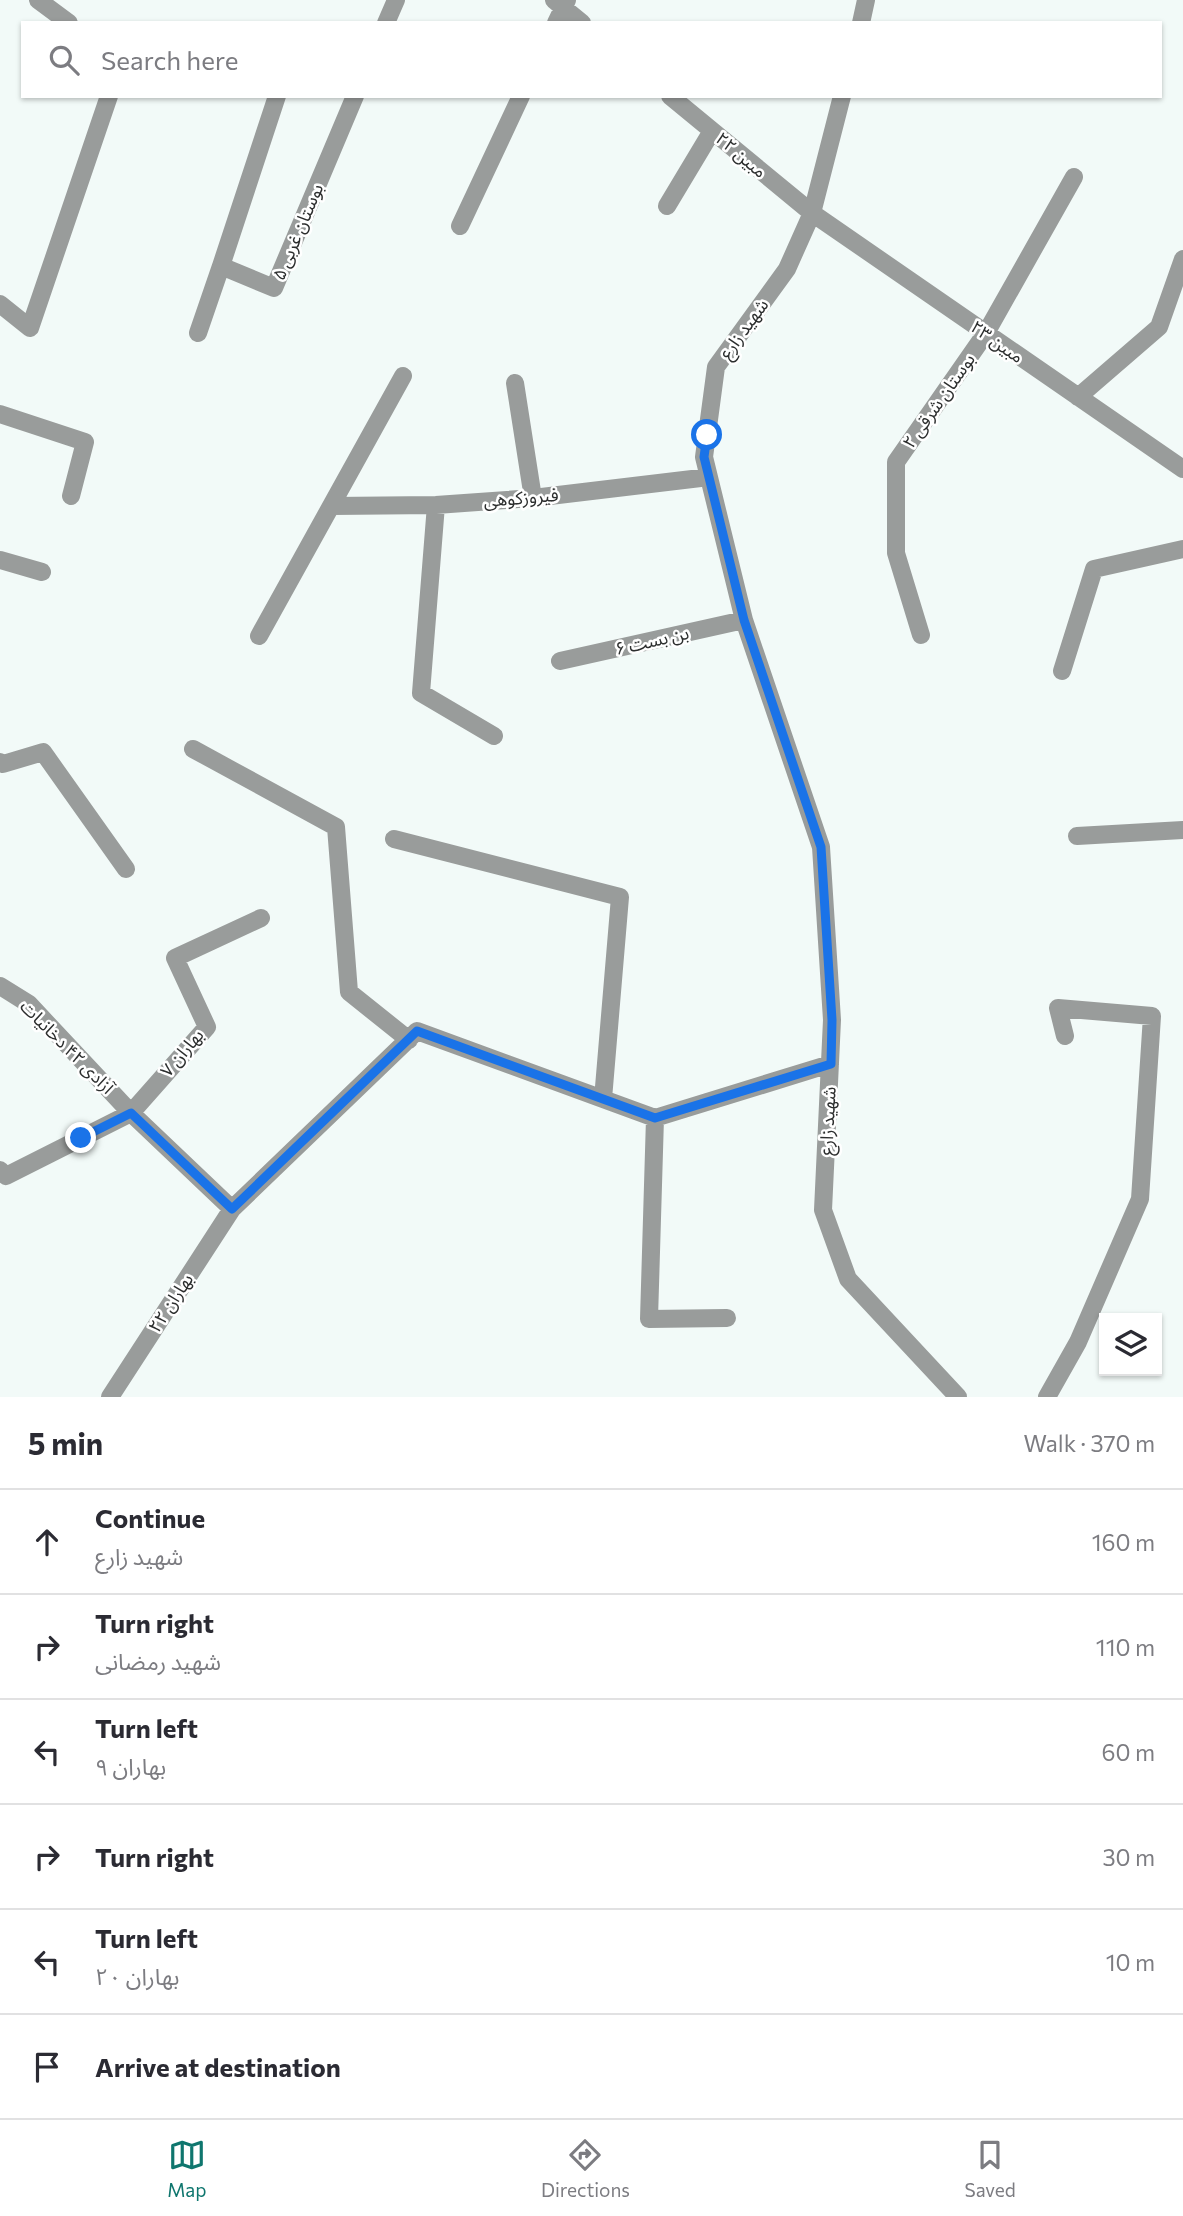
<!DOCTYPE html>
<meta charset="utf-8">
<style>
:root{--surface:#fff;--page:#f2f2f3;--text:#2b2b33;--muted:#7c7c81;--line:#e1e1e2;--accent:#0f766e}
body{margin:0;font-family:Commissioner,"Noto Sans Arabic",sans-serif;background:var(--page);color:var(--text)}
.controls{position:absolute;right:21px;bottom:21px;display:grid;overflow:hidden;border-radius:0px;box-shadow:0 2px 5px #0004}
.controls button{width:63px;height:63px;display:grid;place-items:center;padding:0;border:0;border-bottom:2px solid var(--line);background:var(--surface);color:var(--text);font:35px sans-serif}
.stop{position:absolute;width:21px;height:21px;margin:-16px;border:5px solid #1a73e8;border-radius:50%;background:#fff}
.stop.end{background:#1a73e8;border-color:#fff;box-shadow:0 2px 7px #0008}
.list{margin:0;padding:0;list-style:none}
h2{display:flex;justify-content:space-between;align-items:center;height:91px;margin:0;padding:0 28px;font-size:30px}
h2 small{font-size:23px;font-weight:400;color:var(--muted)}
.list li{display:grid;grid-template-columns:46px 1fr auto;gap:21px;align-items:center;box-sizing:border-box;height:105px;padding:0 28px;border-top:2px solid var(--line)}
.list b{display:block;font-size:26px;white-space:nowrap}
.list p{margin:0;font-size:23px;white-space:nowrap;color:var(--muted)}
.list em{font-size:23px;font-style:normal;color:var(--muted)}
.icon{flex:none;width:38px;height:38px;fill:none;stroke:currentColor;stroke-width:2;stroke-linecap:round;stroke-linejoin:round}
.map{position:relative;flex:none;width:1183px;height:1397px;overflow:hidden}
.search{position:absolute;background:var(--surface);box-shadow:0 2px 5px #0004;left:21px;right:21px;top:21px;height:77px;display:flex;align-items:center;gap:18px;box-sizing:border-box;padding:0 24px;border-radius:0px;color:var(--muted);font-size:26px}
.sheet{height:721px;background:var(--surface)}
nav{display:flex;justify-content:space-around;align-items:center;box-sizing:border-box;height:98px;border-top:2px solid var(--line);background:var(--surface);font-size:19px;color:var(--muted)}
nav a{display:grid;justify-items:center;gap:4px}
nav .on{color:var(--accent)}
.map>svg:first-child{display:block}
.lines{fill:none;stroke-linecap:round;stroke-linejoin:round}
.minor{stroke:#999c9b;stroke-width:18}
.route{stroke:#1a73e8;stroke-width:9}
.labels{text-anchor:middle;stroke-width:5;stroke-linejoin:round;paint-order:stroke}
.street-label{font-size:18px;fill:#2c2e2e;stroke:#fff}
</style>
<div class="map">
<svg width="1183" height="1397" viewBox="0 0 1183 1397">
<rect width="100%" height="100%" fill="#f2faf8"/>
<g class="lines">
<path class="minor" d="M 38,0 L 69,23
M 554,0 L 582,23
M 386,23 L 396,0
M 556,23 L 567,0
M 861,23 L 866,0
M 670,96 L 812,213 L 1183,469
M 842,96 L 812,213 L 787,269 L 716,367 L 704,457 L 744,620 L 821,847 L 832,1020 L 823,1210 L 848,1279 L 958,1397
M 667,206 L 712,131
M 460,226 L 521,96
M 221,266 L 277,96
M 0,304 L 30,328 L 109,96
M 198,333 L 221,266 L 274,288 L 355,96
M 515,383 L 533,498
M 1078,397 L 1159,327 L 1183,259
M 0,414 L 85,442 L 71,496
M 436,505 L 421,693 L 494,736
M 332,506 L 436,505 L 533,498 L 709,477
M 0,560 L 42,572
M 921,635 L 896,553 L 896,462 L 986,333 L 1074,177
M 259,636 L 403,376
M 560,661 L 744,620
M 1062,671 L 1094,569 L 1183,549
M 193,749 L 336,827 L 349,992 L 409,1040
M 0,762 L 3,764 L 43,752 L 126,869
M 1077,836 L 1183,830
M 394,839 L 620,897 L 603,1099
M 0,986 L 29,1004 L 131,1113 L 232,1209
M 655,1118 L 649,1319 L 727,1318
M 0,1170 L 6,1176 L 131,1113 L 207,1027 L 175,958 L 261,918
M 110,1397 L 232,1209 L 417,1031 L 655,1118 L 830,1064
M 1047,1397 L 1078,1342 L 1140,1199 L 1152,1016 L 1058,1008 L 1065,1036"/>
</g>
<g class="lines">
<path class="route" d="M 81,1138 L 131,1113 L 232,1209 L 417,1031 L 655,1118 L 831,1064 L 832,1020 L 821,847 L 744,620 L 704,457 L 707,435"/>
</g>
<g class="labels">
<g class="street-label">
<text transform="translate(741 155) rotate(40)" y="6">مبین ۲۲</text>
<text transform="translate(298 232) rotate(-67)" y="6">بوستان غربی ۵</text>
<text transform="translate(744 329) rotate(-54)" y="6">شهید زارع</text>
<text transform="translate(997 342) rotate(35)" y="6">مبین ۲۳</text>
<text transform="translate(939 401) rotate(-55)" y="6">بوستان شرقی ۲</text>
<text transform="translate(521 498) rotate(-5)" y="6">فیروزکوهی</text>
<text transform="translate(652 641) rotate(-13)" y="6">بن بست ۶</text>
<text transform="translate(67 1047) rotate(45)" y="6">آزادی ۴۲ دخانیات</text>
<text transform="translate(182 1053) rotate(-50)" y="6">بهاران ۷</text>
<text transform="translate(828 1121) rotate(-87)" y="6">شهید زارع</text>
<text transform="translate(171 1303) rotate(-57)" y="6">بهاران ۲۲</text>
</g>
</g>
</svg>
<div class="controls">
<button><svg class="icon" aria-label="layers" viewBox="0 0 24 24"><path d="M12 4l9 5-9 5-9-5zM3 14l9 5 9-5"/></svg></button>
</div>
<div class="stop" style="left:707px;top:435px"></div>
<div class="stop end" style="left:81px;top:1138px"></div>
<div class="search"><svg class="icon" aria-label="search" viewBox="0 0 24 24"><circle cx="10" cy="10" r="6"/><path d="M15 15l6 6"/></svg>Search here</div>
</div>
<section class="sheet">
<h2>5 min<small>Walk · 370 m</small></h2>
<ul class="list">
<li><svg class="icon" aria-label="ahead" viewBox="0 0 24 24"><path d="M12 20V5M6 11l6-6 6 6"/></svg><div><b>Continue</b><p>شهید زارع</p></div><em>160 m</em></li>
<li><svg class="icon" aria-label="right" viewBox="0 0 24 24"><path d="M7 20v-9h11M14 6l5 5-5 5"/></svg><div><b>Turn right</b><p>شهید رمضانی</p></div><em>110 m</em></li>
<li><svg class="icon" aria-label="left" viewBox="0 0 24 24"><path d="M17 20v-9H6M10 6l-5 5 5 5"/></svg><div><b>Turn left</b><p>بهاران ۹</p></div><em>60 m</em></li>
<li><svg class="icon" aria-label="right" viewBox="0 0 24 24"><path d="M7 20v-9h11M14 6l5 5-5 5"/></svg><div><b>Turn right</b></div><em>30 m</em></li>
<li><svg class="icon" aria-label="left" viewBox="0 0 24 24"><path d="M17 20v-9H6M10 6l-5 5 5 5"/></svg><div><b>Turn left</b><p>بهاران ۲۰</p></div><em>10 m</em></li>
<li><svg class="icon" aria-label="arrive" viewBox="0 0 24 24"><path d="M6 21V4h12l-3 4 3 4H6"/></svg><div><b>Arrive at destination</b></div></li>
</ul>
</section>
<nav>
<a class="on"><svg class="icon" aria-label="map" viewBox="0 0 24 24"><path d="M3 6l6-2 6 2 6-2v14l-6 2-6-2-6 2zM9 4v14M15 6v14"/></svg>Map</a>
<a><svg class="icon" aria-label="directions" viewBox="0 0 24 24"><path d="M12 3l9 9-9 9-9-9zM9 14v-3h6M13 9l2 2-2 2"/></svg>Directions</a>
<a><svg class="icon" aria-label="saved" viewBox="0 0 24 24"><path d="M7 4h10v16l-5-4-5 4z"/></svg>Saved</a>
</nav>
